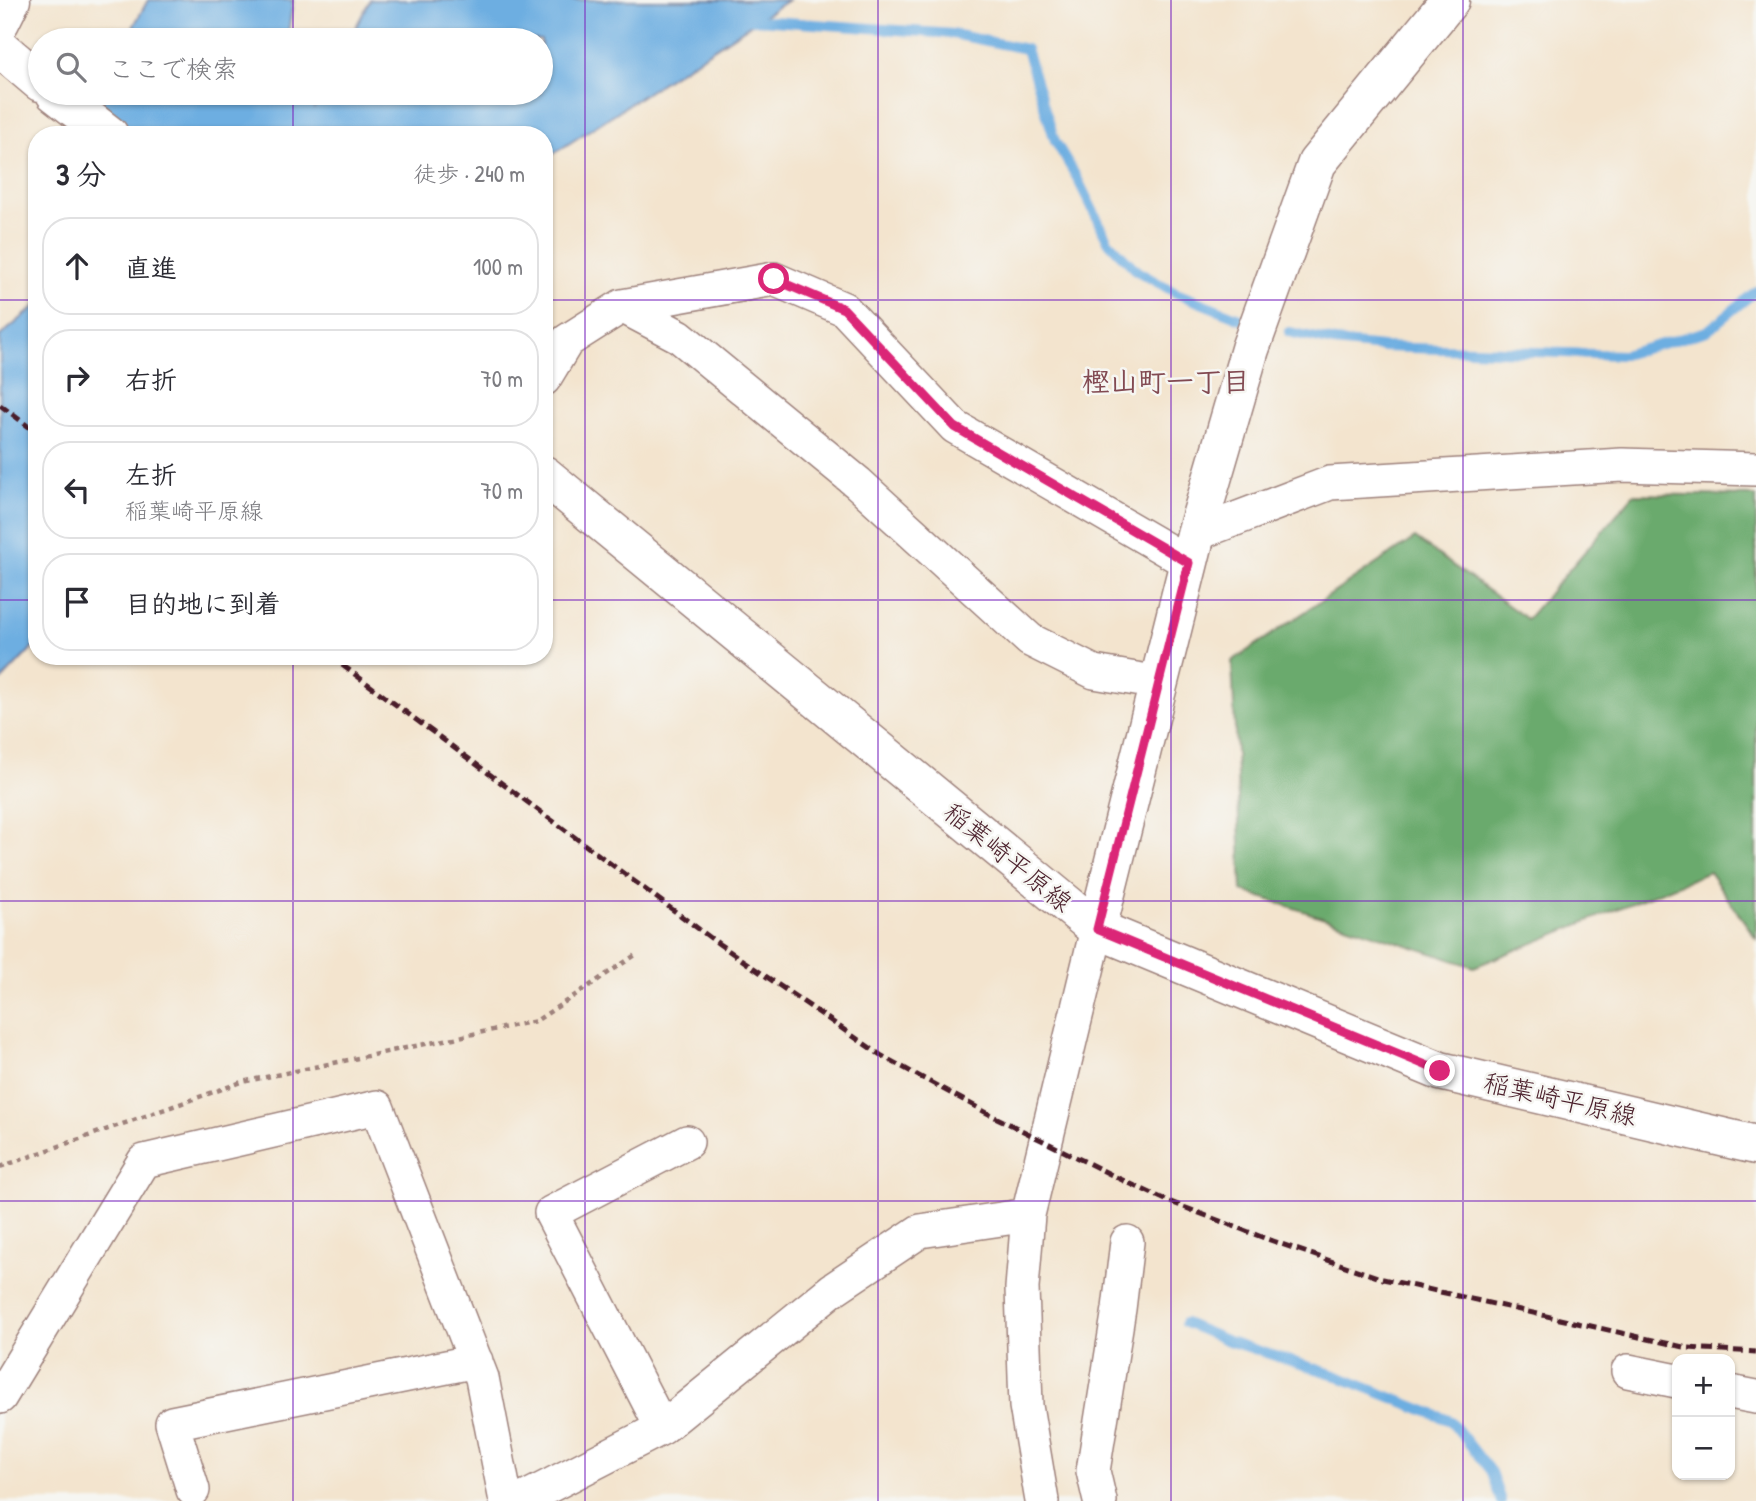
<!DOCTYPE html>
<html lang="ja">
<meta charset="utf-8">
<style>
:root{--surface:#fff;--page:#f2f2f3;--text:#2b2b33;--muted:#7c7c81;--line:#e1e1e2}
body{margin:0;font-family:"Patrick Hand","Klee One",sans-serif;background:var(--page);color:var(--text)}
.controls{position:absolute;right:21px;bottom:21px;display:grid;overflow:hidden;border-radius:14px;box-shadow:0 2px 5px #0004}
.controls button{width:63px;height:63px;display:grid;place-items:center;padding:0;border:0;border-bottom:2px solid var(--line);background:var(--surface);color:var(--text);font:35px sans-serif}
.stop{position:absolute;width:21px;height:21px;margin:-16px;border:5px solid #db2777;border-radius:50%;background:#fff}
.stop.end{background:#db2777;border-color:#fff;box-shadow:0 2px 7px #0008}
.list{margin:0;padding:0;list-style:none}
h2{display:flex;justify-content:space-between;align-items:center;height:91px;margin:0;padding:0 28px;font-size:30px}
h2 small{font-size:23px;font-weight:400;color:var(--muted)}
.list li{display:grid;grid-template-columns:46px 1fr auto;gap:21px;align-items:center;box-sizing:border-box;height:98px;margin:0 14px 14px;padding:0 14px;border:2px solid var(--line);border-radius:28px}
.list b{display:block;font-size:26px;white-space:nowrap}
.list p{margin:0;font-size:23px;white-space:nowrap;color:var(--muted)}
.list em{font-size:23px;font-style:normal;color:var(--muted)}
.icon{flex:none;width:38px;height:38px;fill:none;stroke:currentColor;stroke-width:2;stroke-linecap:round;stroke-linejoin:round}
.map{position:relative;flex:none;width:1756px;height:1501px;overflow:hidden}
.search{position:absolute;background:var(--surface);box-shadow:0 2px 5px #0004;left:28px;top:28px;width:525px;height:77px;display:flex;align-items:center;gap:18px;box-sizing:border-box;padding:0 24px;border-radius:38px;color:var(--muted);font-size:26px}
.panel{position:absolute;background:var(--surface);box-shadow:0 2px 5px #0004;left:28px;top:126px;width:525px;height:539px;border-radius:28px}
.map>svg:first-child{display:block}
.forest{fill:#6aaa6d;stroke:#5a644c;stroke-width:2}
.water{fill:#6daee1;stroke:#5c6686;stroke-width:2}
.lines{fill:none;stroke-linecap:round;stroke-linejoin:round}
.stream{stroke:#6daee1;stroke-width:10}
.minor-casing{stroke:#9e827c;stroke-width:36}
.tertiary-casing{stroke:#9e827c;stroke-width:41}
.primary-casing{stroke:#9e827c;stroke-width:41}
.path{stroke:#9e827c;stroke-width:4.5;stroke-dasharray:5 5;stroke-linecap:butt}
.minor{stroke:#fff;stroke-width:33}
.tertiary{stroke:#fff;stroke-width:38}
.primary{stroke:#fff;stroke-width:38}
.rail{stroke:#4a1f2b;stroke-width:5;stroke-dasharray:10 5;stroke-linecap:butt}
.route{stroke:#db2777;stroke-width:9}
.grid{fill:none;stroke:#7b2cbf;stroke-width:2;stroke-opacity:0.55}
.labels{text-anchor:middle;stroke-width:5;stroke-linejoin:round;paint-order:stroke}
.street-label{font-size:26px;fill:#4a1f2b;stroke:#f6f6f2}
.neighbourhood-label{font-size:28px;font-weight:bold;fill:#824a52;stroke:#f6f6f2}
</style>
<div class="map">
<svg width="1756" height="1501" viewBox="0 0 1756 1501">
<rect width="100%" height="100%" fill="#f6f6f2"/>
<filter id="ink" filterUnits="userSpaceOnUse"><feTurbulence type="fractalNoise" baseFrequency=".0143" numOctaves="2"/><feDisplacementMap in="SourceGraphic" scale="14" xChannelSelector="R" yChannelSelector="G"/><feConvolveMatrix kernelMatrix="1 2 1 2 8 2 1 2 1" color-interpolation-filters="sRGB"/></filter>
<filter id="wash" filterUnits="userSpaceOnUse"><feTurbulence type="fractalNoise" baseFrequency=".00686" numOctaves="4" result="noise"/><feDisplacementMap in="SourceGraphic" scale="28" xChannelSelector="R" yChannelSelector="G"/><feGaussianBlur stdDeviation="1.57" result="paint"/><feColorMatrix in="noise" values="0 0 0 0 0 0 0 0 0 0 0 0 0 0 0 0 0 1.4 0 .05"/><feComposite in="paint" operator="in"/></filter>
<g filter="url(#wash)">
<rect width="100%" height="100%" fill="#f3e4ce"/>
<path class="forest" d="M 1634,494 L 1756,496 L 1756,938 L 1709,872 L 1474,967 L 1242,891 L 1232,661 L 1415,538 L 1527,619 Z"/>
<path class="water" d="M 148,0 L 293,0 L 287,40 L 126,40 Z
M 370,0 L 788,0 L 544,160 L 544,135 L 73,135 L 97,93 L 307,93 L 314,108 L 322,93 L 541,93 L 541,40 L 349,40 Z
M 37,305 L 37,643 L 0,682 L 0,336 Z"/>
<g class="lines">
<path class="stream" d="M 745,19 L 953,34 L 1026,49 L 1055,141 L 1077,178 L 1108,241 L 1137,271 L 1176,293 L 1254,324
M 1289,332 L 1334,342 L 1382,347 L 1623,355 L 1707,331 L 1756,291
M 1185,1323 L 1228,1341 L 1332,1374 L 1451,1421 L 1491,1472 L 1501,1501"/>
</g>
</g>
<g filter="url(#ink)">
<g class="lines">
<defs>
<path id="minor" d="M 622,306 L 679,336 L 858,483 L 1030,640 L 1094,672 L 1160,683
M 544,379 L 567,341 L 622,306 L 774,279 L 844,309 L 955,427 L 1189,563
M 1196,534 L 1330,483 L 1622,465 L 1756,469
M 1628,1371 L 1677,1381
M 1730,1392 L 1756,1397
M 0,1397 L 144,1161 L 377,1107 L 482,1378 L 506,1501
M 662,1428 L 551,1213 L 687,1142
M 193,1490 L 172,1423 L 476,1361
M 520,1501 L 662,1428 L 832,1290 L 920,1231 L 1028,1215
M 1042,1501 L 1026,1406 L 1022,1288 L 1028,1215 L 1097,929
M 1100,1501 L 1093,1471 L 1119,1309 L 1127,1242"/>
<path id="tertiary" d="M 1097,929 L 1196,534 L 1250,349 L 1317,163 L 1450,0"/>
<path id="primary" d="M 0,22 L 11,0
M 0,48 L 40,82
M 55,93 L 109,135
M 544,475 L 1097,929 L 1440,1071 L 1756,1145"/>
</defs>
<use href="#minor" class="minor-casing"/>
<use href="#tertiary" class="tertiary-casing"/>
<use href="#primary" class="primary-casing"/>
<path class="path" d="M 0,1167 L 242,1082 L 536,1021 L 637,954"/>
<use href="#minor" class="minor"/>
<use href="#tertiary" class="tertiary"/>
<use href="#primary" class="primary"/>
<path class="rail" d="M 0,405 L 37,433
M 330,656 L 719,944 L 882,1056 L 989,1114 L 1118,1178 L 1168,1201 L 1267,1239 L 1383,1279 L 1688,1348 L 1756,1352"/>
</g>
</g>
<g class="lines" filter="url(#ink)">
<path class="route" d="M 774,279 L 844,309 L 955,427 L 1189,563 L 1097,929 L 1440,1071"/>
</g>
<path class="grid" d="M 293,0 L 293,40M 585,0 L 585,1501M 878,0 L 878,1501M 1171,0 L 1171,1501M 1463,0 L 1463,1501M 293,93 L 293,135M 0,300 L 37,300M 544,300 L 1756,300M 0,600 L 37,600M 544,600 L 1756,600M 293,656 L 293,1501M 0,901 L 1756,901M 0,1201 L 1756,1201"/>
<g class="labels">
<g class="street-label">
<text transform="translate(1008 857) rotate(39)" y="9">稲葉崎平原線</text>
<text transform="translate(1560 1099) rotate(13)" y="9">稲葉崎平原線</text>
</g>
<g class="neighbourhood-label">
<text x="1166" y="391">樫山町一丁目</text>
</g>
</g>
</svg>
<div class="controls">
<button>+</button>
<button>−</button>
</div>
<div class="stop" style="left:774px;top:279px"></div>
<div class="stop end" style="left:1440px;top:1071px"></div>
<div class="search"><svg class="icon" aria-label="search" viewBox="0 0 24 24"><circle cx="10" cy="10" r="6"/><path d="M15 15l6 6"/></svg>ここで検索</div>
<section class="panel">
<h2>3 分<small>徒歩 · 240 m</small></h2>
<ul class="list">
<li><svg class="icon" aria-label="ahead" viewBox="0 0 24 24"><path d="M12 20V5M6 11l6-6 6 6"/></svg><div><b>直進</b></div><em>100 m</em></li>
<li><svg class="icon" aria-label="right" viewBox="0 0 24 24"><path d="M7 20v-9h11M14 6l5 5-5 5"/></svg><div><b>右折</b></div><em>70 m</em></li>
<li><svg class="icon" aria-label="left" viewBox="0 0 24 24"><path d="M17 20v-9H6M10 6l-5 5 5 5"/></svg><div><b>左折</b><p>稲葉崎平原線</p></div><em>70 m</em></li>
<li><svg class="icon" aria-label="arrive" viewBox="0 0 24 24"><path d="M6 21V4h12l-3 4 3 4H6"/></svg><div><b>目的地に到着</b></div></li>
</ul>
</section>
</div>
